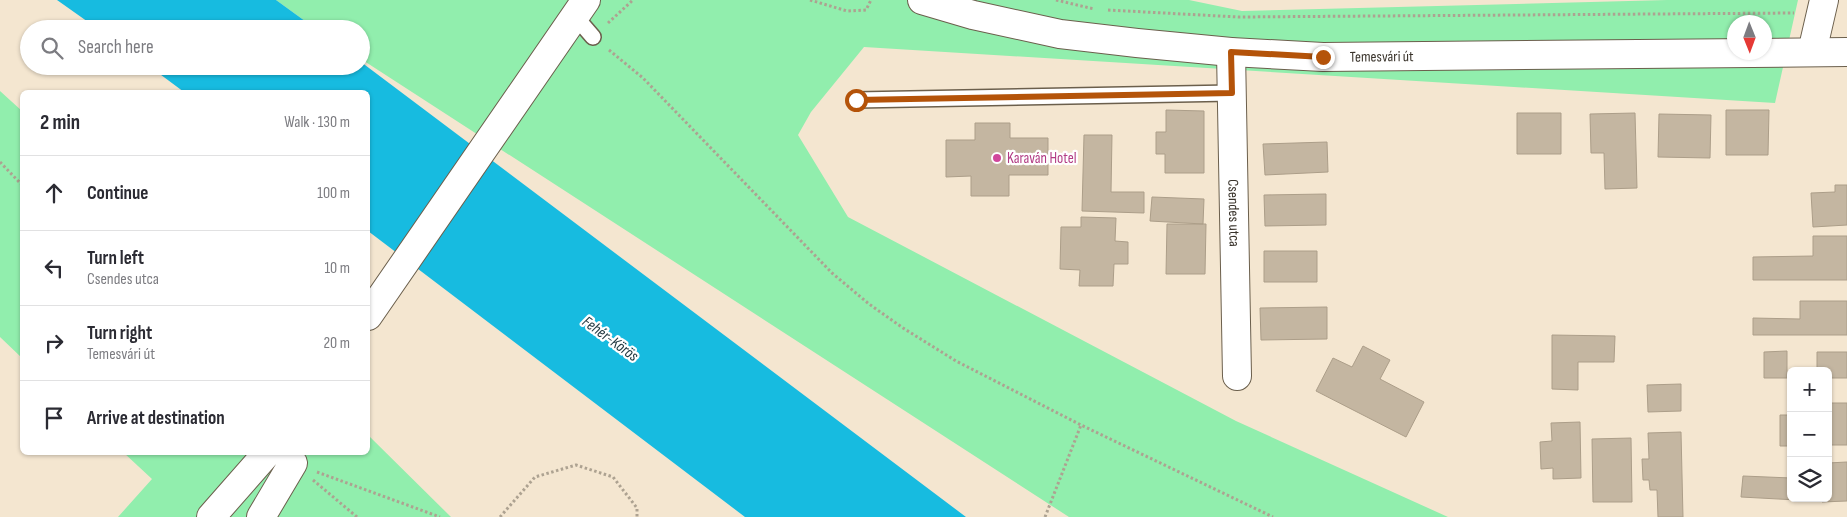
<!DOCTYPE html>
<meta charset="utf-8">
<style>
:root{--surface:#fff;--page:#f7f7f7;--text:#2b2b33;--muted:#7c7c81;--line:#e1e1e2}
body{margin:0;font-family:"Sofia Sans Condensed",sans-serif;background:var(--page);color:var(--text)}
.controls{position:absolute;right:15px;bottom:15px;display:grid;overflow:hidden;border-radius:8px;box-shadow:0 1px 4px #0004}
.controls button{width:45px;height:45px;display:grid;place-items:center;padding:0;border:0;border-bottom:1px solid var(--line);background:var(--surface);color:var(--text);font:25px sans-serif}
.compass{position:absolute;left:1727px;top:15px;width:45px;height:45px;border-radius:50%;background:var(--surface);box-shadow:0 1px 4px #0004;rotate:179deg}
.stop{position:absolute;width:15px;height:15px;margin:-11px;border:4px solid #b45309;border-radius:50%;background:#fff}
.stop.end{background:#b45309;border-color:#fff;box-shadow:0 1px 5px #0008}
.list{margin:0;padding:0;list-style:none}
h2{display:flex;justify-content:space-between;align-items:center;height:65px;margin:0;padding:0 20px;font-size:21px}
h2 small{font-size:16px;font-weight:400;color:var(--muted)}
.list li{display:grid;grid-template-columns:32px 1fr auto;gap:15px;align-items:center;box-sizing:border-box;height:75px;padding:0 20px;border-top:1px solid var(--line)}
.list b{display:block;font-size:19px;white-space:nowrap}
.list p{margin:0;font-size:16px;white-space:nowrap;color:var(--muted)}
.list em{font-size:16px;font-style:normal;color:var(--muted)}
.icon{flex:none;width:28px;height:28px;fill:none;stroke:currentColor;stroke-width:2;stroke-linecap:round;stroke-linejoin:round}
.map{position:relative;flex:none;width:1847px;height:517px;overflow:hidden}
.search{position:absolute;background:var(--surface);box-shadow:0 1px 4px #0004;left:20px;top:20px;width:350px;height:55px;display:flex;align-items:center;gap:12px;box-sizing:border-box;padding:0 18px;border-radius:28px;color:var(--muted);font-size:19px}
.panel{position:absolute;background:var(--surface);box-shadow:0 1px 4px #0004;left:20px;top:90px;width:350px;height:365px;border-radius:8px}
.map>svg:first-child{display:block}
.green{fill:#91eead;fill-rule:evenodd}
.water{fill:#17bbe0}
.building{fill:#c4b6a1;stroke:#ac9e89}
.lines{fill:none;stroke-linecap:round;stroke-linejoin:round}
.lane-casing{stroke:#6b5f4c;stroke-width:18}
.street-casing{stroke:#6b5f4c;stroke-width:30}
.secondary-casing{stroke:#6b5f4c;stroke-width:30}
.path{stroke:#ada291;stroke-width:3;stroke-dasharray:2.5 2.5;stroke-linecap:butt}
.lane{stroke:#fff;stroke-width:15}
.street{stroke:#fff;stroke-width:28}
.secondary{stroke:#fff;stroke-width:28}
.route{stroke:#b45309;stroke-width:6}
.hotel-dot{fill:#d1479c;stroke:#fff;stroke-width:2}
.labels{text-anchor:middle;stroke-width:4.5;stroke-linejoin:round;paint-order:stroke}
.street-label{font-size:15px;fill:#39332b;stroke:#fff}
.hotel-label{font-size:15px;fill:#b23c85;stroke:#fff;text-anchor:start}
.water-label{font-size:16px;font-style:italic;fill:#1e353d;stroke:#fff}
</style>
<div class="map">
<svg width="1847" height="517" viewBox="0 0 1847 517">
<rect width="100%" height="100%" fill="#f4e6d0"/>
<path class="green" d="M 276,0 L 1189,0 L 1242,11 L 1667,0 L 1798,0 L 1775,103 L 864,47 L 811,112 L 798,135 L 848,217 L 1236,421 L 1448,517 L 1069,517 L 361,59 L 361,29 L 316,29 ZM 1734,22 L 1764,22 L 1764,52 L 1734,52 Z
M 0,91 L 22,111 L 22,358 L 0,337 Z
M 368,435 L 451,517 L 118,517 L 152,479 L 124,453 L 368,452 Z"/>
<path class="water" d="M 57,0 L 276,0 L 316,29 L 98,29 Z
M 361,62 L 966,517 L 745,517 L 368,231 L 368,92 L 184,92 L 149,66 L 361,66 Z"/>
<path class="building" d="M 1166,110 L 1204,111 L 1204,173 L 1165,173 L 1165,154 L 1156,154 L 1156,132 L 1166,132 Z
M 1726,110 L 1769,110 L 1768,155 L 1726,155 Z
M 1517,113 L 1561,113 L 1561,154 L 1517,154 Z
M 1635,113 L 1637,188 L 1605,189 L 1604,153 L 1591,153 L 1590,114 Z
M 1659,114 L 1711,115 L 1710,158 L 1658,157 Z
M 975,123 L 1010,123 L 1010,138 L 1048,138 L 1048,175 L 1009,175 L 1009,196 L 971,196 L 971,176 L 946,177 L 946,140 L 975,140 Z
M 1084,135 L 1112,135 L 1111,192 L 1144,192 L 1144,213 L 1082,211 Z
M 1327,142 L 1328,172 L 1265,175 L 1263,144 Z
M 1835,185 L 1847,185 L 1847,225 L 1813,227 L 1811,193 L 1835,192 Z
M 1326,194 L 1326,225 L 1265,226 L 1264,195 Z
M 1152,197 L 1204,199 L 1203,224 L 1150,221 Z
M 1081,217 L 1116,218 L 1115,241 L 1128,242 L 1128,264 L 1114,264 L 1113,286 L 1079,286 L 1080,270 L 1060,269 L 1061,227 L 1081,227 Z
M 1167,224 L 1206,224 L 1205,274 L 1166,274 Z
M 1813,236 L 1847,236 L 1847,280 L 1753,280 L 1753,257 L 1813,256 Z
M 1264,251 L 1317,251 L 1317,282 L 1264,282 Z
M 1800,301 L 1847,301 L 1847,335 L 1753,335 L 1753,318 L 1800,319 Z
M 1327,307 L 1327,339 L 1261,340 L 1260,308 Z
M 1552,335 L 1615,336 L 1614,362 L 1578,362 L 1578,390 L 1552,389 Z
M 1363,346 L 1390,360 L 1380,379 L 1424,402 L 1406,437 L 1316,391 L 1333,358 L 1352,367 Z
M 1787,351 L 1787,378 L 1764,378 L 1764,352 Z
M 1817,352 L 1847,352 L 1847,378 L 1828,378 L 1828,371 L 1817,371 Z
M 1681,384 L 1681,411 L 1648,412 L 1647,385 Z
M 1829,403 L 1847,403 L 1847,445 L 1828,445 Z
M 1780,415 L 1791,415 L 1791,446 L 1780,446 Z
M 1580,422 L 1581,478 L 1553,479 L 1553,468 L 1541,469 L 1540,442 L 1552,441 L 1551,423 Z
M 1681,432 L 1683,517 L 1658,517 L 1657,490 L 1650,490 L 1649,480 L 1643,480 L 1642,459 L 1649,459 L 1648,433 Z
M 1631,438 L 1632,502 L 1593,502 L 1592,439 Z
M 1847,462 L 1847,501 L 1822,502 L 1822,498 L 1828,498 L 1828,463 Z
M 1743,476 L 1791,478 L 1791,498 L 1797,498 L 1797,500 L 1741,497 Z"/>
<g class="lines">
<defs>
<path id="lane" d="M 574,15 L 593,37
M 856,100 L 1232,93"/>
<g id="street">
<path id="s1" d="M 1231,52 L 1237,376"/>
<path d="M 1812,52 L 1824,0"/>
<path d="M 261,517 L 293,463 L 283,452"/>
</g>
<g id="secondary">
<path id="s2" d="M 922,0 L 973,15 L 1060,34 L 1137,43 L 1231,52 L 1323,57 L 1847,52"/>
<path d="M 368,316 L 586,0"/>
<path d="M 211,517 L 268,452"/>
</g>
</defs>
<use href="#lane" class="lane-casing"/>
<use href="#street" class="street-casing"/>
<use href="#secondary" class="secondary-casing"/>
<path class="path" d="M 810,0 L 847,11 L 866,10 L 871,0
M 1056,0 L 1094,9
M 1108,10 L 1238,17 L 1794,13
M 608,23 L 633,0
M 609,50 L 643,78 L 832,273 L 869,304 L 903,328 L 956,361 L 1081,425 L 1273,517
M 0,162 L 22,185
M 317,472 L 440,517
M 313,480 L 357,517
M 500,517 L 535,477 L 576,465 L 613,477 L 637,508 L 637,517
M 1045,517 L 1081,425"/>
<use href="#lane" class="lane"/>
<use href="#street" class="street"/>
<use href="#secondary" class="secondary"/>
</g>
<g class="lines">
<path class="route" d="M 856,100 L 1232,93 L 1231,52 L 1323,57"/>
</g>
<circle class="hotel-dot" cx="997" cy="158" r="5"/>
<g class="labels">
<g class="street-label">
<text dy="5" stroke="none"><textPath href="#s2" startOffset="465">Temesvári út</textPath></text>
<text dy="5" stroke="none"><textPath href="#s1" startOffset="161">Csendes utca</textPath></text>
</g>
<g class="hotel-label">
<text x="1007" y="163">Karaván Hotel</text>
</g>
<g class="water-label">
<text transform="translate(611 338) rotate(36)" y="6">Fehér-Körös</text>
</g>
</g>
</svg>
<div class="controls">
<button>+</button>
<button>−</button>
<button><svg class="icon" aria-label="layers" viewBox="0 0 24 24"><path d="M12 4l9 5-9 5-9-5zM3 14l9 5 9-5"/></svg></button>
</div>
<svg class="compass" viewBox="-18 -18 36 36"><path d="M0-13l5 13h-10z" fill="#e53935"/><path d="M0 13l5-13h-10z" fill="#7c7c81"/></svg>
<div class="stop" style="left:856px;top:100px"></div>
<div class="stop end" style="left:1323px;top:57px"></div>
<div class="search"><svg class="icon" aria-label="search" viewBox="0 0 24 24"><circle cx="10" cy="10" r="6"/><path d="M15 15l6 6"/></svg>Search here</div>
<section class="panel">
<h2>2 min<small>Walk · 130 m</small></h2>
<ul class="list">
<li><svg class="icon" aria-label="ahead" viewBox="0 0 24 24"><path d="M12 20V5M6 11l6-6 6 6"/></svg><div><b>Continue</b></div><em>100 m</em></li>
<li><svg class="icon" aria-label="left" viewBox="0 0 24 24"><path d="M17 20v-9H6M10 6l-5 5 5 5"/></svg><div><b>Turn left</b><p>Csendes utca</p></div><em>10 m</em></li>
<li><svg class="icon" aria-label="right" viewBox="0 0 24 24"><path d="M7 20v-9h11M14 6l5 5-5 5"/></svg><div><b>Turn right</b><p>Temesvári út</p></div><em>20 m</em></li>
<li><svg class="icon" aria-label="arrive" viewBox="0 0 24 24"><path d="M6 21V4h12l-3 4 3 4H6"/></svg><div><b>Arrive at destination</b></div></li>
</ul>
</section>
</div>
